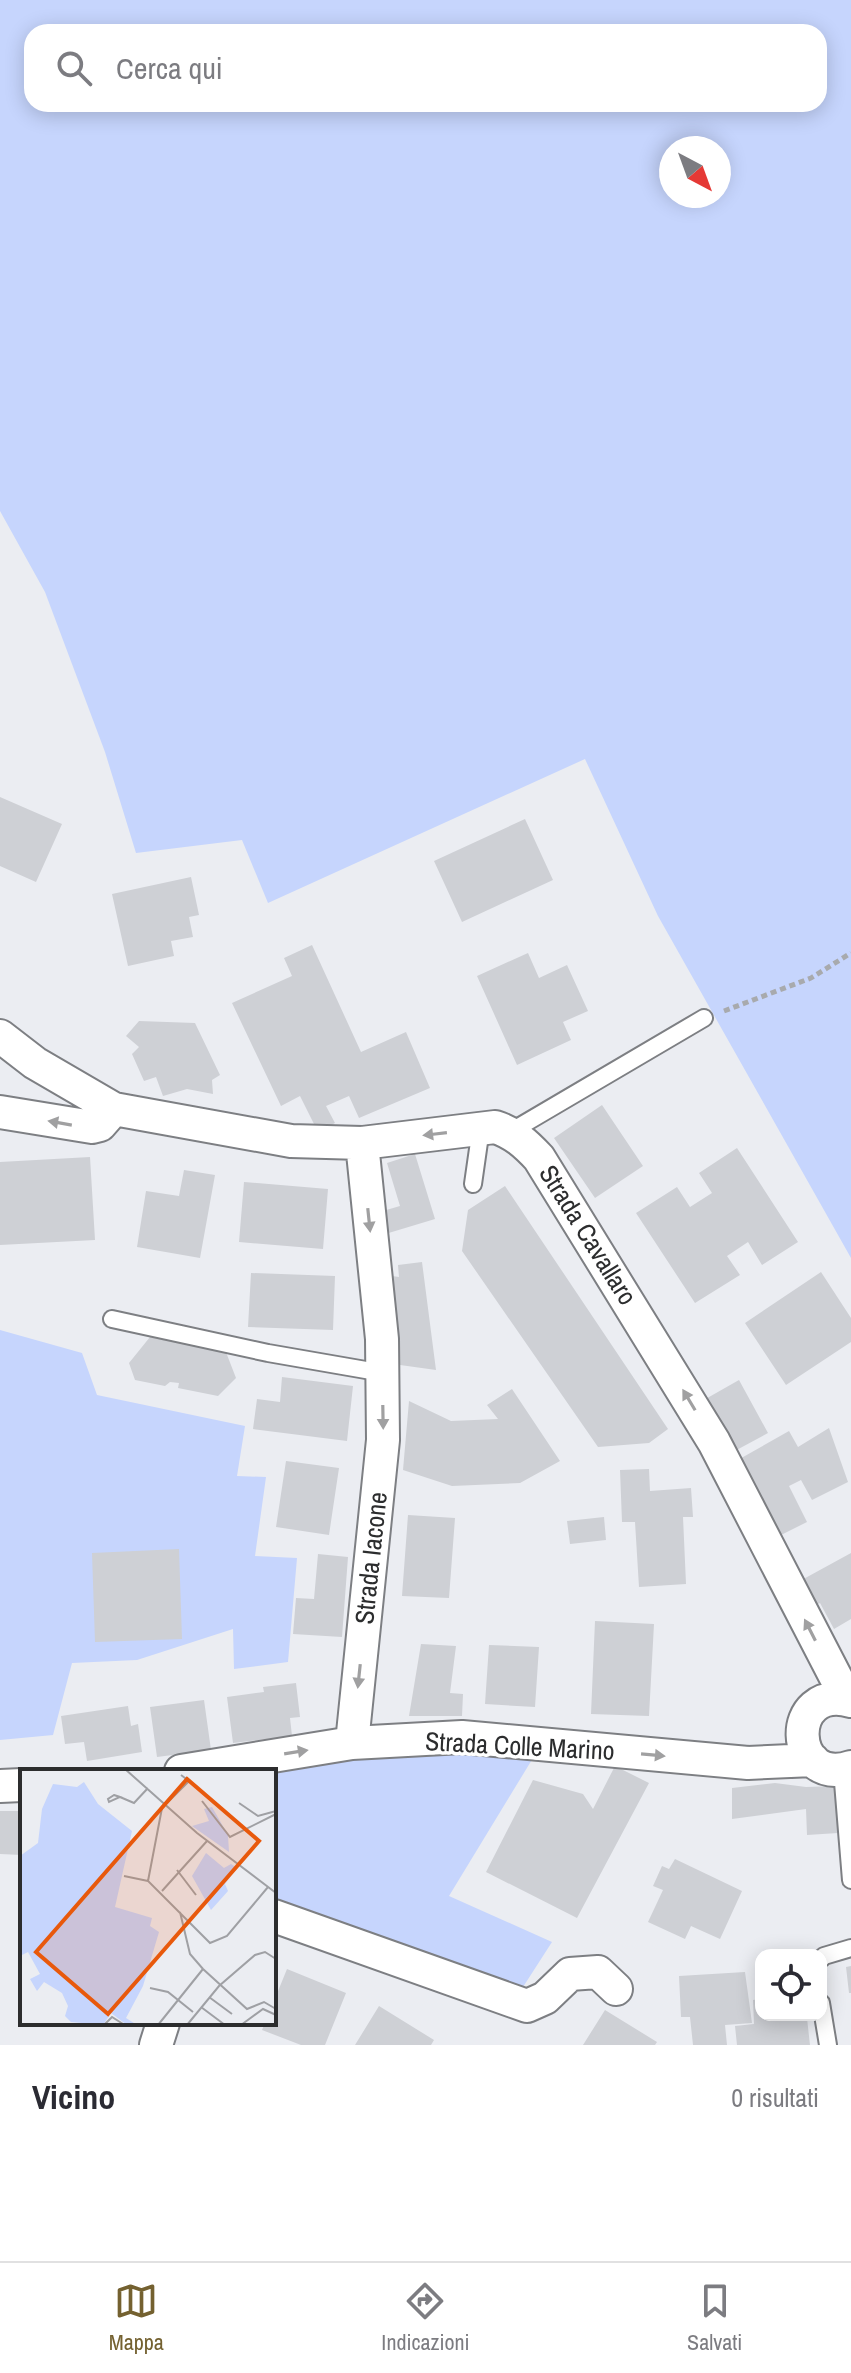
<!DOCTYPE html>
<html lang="it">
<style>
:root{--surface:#fff;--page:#f2f2f3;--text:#2b2b33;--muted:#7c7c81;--line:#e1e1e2;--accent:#746130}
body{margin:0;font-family:"Archivo Narrow",sans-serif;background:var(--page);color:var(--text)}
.controls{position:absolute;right:24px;bottom:24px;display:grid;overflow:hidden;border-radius:16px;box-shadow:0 4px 20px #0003}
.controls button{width:72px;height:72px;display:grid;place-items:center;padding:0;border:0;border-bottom:2px solid var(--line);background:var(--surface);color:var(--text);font:40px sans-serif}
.compass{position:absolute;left:659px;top:136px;width:72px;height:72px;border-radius:50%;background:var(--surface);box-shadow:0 4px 20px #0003;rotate:139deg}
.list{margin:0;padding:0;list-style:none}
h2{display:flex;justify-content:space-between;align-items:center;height:104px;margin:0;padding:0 32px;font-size:34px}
h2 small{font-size:26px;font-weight:400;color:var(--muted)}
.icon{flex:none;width:44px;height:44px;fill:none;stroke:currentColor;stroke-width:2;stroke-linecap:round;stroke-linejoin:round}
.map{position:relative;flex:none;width:851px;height:2045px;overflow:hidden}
.search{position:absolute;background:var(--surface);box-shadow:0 4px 20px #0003;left:24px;right:24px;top:24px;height:88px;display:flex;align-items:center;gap:20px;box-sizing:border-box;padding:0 28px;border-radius:24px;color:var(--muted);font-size:30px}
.sheet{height:216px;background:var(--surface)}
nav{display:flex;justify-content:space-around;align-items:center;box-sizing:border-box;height:112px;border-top:2px solid var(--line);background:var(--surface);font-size:22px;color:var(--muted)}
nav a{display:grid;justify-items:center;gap:4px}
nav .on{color:var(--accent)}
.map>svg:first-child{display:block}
.green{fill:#c6d5fd;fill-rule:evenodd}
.building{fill:#ced0d5}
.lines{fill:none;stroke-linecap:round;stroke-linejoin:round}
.lane-casing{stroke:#7d7f83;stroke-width:20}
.street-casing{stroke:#7d7f83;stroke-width:36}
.path{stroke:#a8aaad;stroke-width:5;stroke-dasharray:6 4;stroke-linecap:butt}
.lane{stroke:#fff;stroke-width:16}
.street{stroke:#fff;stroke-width:32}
.oneway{fill:#a0a0a1}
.labels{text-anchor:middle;stroke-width:7;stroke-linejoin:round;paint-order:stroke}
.street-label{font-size:26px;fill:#2c2d2e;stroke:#fff}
.inset-road{fill:none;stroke:#9fa0a4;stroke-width:2}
.view{fill:#e8590c;fill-opacity:0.15;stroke:#e8590c;stroke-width:4}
.inset-edge{fill:none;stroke:#2c2d2e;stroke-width:4}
</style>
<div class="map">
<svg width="851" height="2045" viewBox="0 0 851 2045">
<rect width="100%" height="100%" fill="#ebedf2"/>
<path class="green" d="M 0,0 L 851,0 L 851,1258 L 658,916 L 585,759 L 268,903 L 242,840 L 136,853 L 105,752 L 45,592 L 0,511 ZM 32,32 L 819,32 L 819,104 L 32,104 ZM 671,148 L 719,148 L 719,196 L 671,196 Z
M 0,1330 L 82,1353 L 97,1395 L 245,1426 L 237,1476 L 266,1477 L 255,1556 L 297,1558 L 288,1662 L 234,1669 L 233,1629 L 137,1660 L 72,1663 L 53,1735 L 0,1740 Z
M 434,1752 L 533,1758 L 449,1896 L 552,1942 L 514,2001 L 274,1917 L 274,1771 L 332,1760 Z"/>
<path class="building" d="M 0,797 L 62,824 L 36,882 L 0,866 Z
M 525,819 L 553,880 L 462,922 L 434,861 Z
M 191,877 L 199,915 L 189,917 L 193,937 L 171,941 L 174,956 L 128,966 L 112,894 Z
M 312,945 L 361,1052 L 406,1032 L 430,1088 L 359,1118 L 349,1096 L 326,1106 L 335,1123 L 318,1132 L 300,1096 L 281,1106 L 232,1003 L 292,976 L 284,958 Z
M 528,953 L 539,978 L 567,965 L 588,1011 L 563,1022 L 571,1040 L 517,1065 L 477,976 Z
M 139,1021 L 195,1023 L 220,1075 L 212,1080 L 213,1094 L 187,1089 L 163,1096 L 156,1077 L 144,1081 L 132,1054 L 139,1047 L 126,1036 Z
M 602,1105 L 643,1166 L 595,1198 L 554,1138 Z
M 737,1148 L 798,1242 L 762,1265 L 748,1242 L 727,1256 L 740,1275 L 695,1303 L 636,1213 L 677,1187 L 690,1207 L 712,1193 L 699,1173 Z
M 415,1154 L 435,1219 L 382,1235 L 376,1213 L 400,1206 L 387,1163 Z
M 90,1157 L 95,1240 L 0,1245 L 0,1162 Z
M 184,1170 L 215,1175 L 200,1258 L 137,1247 L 146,1191 L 179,1196 Z
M 244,1182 L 328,1189 L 323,1249 L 239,1242 Z
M 505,1186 L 668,1429 L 649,1443 L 598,1447 L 462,1251 L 468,1210 Z
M 422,1262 L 436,1370 L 393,1364 L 385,1275 L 399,1277 L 398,1265 Z
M 821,1272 L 851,1318 L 851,1342 L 786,1385 L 745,1323 Z
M 251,1273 L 335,1276 L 333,1330 L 248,1327 Z
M 150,1337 L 190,1345 L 192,1340 L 224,1347 L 236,1378 L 218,1396 L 178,1388 L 179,1383 L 170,1382 L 165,1386 L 135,1380 L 129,1363 Z
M 282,1377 L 353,1386 L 347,1441 L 253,1429 L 257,1399 L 280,1402 Z
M 739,1380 L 768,1433 L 731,1453 L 702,1401 Z
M 512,1389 L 560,1461 L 520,1483 L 452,1486 L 403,1470 L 409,1401 L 451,1421 L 498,1419 L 487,1405 Z
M 829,1428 L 848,1482 L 812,1500 L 801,1480 L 789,1486 L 807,1522 L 769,1541 L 736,1461 L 789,1431 L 798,1447 Z
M 286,1461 L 339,1468 L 329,1535 L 276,1527 Z
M 649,1469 L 650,1491 L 691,1488 L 693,1517 L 683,1517 L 686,1584 L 639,1587 L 635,1522 L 622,1522 L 620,1470 Z
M 408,1515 L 455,1518 L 449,1598 L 402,1596 Z
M 604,1517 L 606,1540 L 570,1544 L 567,1521 Z
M 179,1549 L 182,1639 L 95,1642 L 92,1553 Z
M 851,1553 L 851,1619 L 834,1629 L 820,1603 L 812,1607 L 798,1582 Z
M 318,1554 L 348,1557 L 342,1637 L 293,1634 L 296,1598 L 314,1599 Z
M 595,1621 L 654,1624 L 649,1716 L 591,1714 Z
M 421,1644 L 456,1646 L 450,1693 L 463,1694 L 462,1716 L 409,1716 Z
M 489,1645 L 539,1647 L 535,1707 L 485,1704 Z
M 296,1683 L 300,1717 L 290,1718 L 292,1736 L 233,1743 L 227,1697 L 264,1692 L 263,1687 Z
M 204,1700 L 211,1750 L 157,1757 L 150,1707 Z
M 128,1706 L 131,1726 L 138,1724 L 142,1752 L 87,1761 L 84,1742 L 65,1744 L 61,1716 Z
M 615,1766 L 649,1783 L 577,1918 L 486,1872 L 533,1780 L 583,1794 L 593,1809 Z
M 775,1783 L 806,1787 L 836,1786 L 838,1833 L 807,1835 L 806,1809 L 732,1819 L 732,1788 Z
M 0,1811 L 22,1811 L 22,1855 L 0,1854 Z
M 675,1859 L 742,1891 L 720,1939 L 691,1926 L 685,1939 L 648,1922 L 663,1890 L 653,1886 L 662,1866 L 669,1869 Z
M 851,1966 L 851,1993 L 849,1993 L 846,1967 Z
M 287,1969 L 346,1993 L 325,2045 L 301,2045 L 262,2030 L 265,2023 L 274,2023 L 274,2001 Z
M 745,1972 L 752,2023 L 725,2025 L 727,2045 L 693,2045 L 690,2017 L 681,2017 L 679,1976 Z
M 761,1999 L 761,2015 L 797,2015 L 798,2018 L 807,2018 L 810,2045 L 737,2045 L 735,2026 L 754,2024 L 753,2000 Z
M 379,2006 L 434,2040 L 431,2045 L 355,2045 Z
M 605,2010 L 657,2042 L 655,2045 L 583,2045 Z"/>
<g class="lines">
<defs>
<path id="lane" d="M 510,1132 L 704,1018
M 473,1184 L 481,1128
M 112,1319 L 268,1353 L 383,1373
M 842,1770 L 851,1880
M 821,1959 L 824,1956 L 851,1948
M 821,2003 L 828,2045"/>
<path id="street" d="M 0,1036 L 35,1063 L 114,1109 L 291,1141 L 362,1143 L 495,1127 C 514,1133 526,1144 539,1158 L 714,1442 L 847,1699
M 0,1112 L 92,1127 L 100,1125 L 114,1109
M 851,1701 C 784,1683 789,1788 851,1767
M 352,1743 L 383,1440 L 382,1339 L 362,1143
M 181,1771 L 352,1743 L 462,1737 L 748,1763 L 813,1760
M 0,1786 L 22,1785
M 274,1916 L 527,2006 L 545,1998 L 570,1974 L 598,1972 L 616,1989
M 156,2045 L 163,2023"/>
</defs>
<use href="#lane" class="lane-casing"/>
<use href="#street" class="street-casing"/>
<path class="path" d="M 724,1011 L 811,978 L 851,953"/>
<use href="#lane" class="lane"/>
<use href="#street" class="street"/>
</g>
<defs><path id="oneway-solid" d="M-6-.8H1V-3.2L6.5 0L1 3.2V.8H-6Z" transform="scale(2)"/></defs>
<g class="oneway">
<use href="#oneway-solid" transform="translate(60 1123) rotate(-170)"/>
<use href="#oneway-solid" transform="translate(435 1134) rotate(173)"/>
<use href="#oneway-solid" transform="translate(369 1220) rotate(84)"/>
<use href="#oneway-solid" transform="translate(689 1400) rotate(-121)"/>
<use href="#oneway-solid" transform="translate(383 1417) rotate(89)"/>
<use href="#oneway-solid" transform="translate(810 1630) rotate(-117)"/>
<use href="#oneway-solid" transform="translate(359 1676) rotate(96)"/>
<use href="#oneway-solid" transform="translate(296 1752) rotate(-9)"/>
<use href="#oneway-solid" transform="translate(653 1755) rotate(5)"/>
</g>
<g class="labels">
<g class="street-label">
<text transform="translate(588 1235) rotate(58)" y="9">Strada Cavallaro</text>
<text transform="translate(371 1558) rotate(-84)" y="9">Strada Iacone</text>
<text transform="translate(520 1746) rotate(3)" y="9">Strada Colle Marino</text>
</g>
</g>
<g transform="translate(20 1769)">
<rect width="256" height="256" fill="#ebedf2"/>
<path d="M 64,13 L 78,35 L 112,62 L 95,138 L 132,149 L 130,157 L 139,163 L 123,217 L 106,249 L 117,256 L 107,256 L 91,244 L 83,256 L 51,253 L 45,247 L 48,237 L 42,224 L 24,213 L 17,222 L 10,210 L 20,205 L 8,183 L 0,187 L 0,87 L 18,74 L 22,40 L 33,15 L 57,18 ZM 192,38 L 208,66 L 209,83 L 172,57 L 189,52 L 184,40 ZM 186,84 L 204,99 L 211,95 L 217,99 L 205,115 L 208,122 L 191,141 L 172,107 Z" fill="#c6d5fd"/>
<path class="inset-road" d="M 105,0 L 177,64 L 256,124M 94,26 L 100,28 L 89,33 L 88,30 ZM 100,28 L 114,34 L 128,19M 182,32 L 210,68 L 256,45M 147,34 L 169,12 L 161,6M 219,34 L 238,47 L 256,42M 142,39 L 128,112 L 190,174 L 207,167 L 248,118M 157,101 L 176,126M 104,107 L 128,112M 142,122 L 187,72M 160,143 L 170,185 L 183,200 L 227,240 L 244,233 L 256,240M 130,219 L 148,223 L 173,243M 189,228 L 212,245M 181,238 L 205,256M 84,256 L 92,248 L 103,255M 138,256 L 183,200M 167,256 L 199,217 L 235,186 L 245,183 L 256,190M 221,256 L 243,240 L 256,246"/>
<path class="view" d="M 167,10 L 239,72 L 88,245 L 16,183 Z"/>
<rect width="256" height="256" class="inset-edge"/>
</g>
</svg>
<div class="controls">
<button><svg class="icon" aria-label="locate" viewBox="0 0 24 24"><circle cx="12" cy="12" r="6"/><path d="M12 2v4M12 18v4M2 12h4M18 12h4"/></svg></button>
</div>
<svg class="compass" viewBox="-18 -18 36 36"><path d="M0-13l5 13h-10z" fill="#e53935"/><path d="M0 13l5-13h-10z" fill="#7c7c81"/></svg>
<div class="search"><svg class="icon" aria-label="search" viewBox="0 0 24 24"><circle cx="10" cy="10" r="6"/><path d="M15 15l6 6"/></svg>Cerca qui</div>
</div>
<section class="sheet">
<h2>Vicino<small>0 risultati</small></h2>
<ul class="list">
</ul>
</section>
<nav>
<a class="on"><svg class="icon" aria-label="map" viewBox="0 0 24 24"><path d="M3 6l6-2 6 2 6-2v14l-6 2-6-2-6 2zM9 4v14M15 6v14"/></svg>Mappa</a>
<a><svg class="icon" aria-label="directions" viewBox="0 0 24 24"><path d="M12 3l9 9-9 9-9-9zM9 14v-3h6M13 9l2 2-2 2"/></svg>Indicazioni</a>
<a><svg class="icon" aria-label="saved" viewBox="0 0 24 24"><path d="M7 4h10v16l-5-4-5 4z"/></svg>Salvati</a>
</nav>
